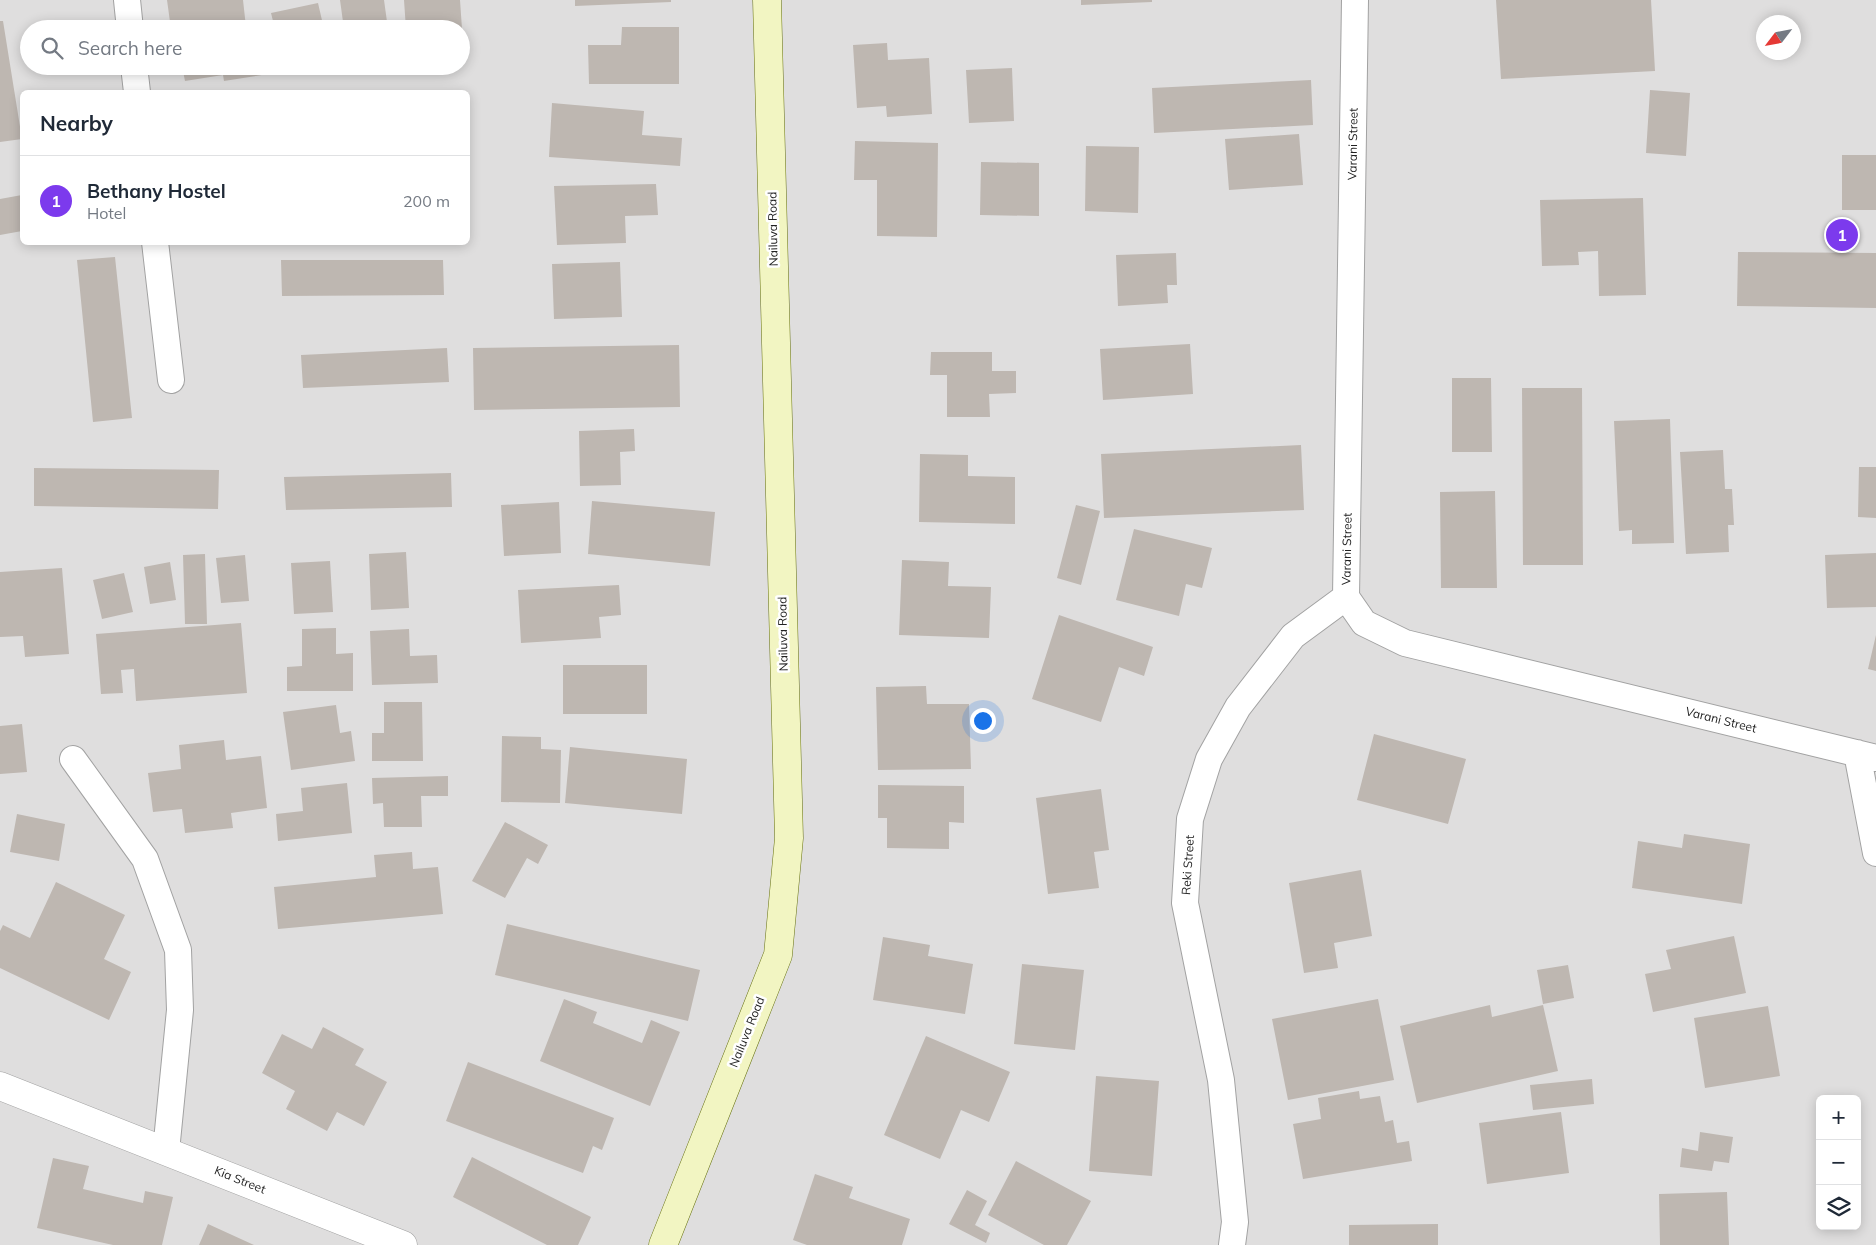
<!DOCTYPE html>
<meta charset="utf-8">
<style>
:root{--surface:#fff;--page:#f2f2f3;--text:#1f2937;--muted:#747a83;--line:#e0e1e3;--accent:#7c3aed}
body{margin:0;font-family:Mulish,sans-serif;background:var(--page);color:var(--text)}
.controls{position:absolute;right:15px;bottom:15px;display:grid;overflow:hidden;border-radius:8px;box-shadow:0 2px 12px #0003}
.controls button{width:45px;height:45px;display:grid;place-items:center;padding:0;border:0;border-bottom:1px solid var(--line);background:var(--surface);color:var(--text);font:25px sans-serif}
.compass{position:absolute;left:1756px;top:15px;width:45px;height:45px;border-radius:50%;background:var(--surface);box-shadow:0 2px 12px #0003;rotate:238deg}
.you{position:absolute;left:982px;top:720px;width:18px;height:18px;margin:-12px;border:4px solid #fff;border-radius:50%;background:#1a73e8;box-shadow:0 0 0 8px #1a73e833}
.badge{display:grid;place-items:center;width:32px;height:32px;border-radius:50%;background:var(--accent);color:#fff;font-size:16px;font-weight:700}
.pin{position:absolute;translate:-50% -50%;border:2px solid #fff;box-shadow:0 1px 5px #0006}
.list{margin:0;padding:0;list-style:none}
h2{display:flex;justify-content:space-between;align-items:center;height:65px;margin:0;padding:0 20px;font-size:21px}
h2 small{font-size:16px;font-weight:400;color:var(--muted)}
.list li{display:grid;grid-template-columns:32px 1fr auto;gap:15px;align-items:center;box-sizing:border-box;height:90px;padding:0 20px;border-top:1px solid var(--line)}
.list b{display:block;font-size:19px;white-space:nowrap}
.list p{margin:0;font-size:16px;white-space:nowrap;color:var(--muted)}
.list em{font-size:16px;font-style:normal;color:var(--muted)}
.icon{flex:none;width:28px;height:28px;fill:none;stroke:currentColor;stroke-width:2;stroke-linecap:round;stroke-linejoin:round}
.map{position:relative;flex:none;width:1876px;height:1245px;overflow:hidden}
.search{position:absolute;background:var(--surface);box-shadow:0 2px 12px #0003;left:20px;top:20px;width:450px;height:55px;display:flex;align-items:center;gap:12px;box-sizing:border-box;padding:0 18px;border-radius:28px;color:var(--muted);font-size:19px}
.panel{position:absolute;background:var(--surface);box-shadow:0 2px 12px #0003;left:20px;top:90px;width:450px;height:155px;border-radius:8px}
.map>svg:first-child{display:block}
.residential{fill:#dfdede;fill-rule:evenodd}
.building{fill:#beb7b1}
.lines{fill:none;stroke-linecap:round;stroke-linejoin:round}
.minor-casing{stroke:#a2a2a2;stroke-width:28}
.tertiary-casing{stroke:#a2a2a2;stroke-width:29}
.secondary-casing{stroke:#66710f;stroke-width:29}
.minor{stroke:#fff;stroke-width:26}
.tertiary{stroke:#fff;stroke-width:28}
.secondary{stroke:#f2f5c2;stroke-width:28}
.labels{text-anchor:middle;stroke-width:5;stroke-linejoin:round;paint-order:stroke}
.street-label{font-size:12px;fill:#212121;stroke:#fff}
</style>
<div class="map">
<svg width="1876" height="1245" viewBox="0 0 1876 1245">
<rect width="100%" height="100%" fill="#f0eee8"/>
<path class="residential" d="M 0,0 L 1876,0 L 1876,1245 L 0,1245 ZM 1764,22 L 1794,22 L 1794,52 L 1764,52 ZM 29,29 L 461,29 L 461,66 L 29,66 ZM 22,92 L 468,92 L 468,242 L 22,242 ZM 1820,1099 L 1857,1099 L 1857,1226 L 1820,1226 Z"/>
<path class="building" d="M 167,0 L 243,0 L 246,27 L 171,29 Z
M 340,0 L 384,0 L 388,29 L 344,29 Z
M 404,0 L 460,0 L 462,29 L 406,29 Z
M 575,0 L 671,0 L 671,2 L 575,6 Z
M 1081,0 L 1152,0 L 1152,2 L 1081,5 Z
M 1496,0 L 1651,0 L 1655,71 L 1501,79 Z
M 318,3 L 324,29 L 275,29 L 271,13 Z
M 0,21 L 3,21 L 22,139 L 0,142 Z
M 622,27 L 679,27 L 679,84 L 589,84 L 588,45 L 621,45 Z
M 887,43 L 888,60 L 929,58 L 932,114 L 887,117 L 886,106 L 857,108 L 853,45 Z
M 182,66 L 267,66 L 268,74 L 224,81 L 223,75 L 185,81 Z
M 1012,68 L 1014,121 L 969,123 L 966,70 Z
M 1311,80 L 1313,125 L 1154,133 L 1152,88 Z
M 1650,90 L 1690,93 L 1686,156 L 1646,153 Z
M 552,103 L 644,111 L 642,135 L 682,138 L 680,166 L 549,157 Z
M 1299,134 L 1303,185 L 1229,190 L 1225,139 Z
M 855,141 L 938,143 L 937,237 L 877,236 L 877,180 L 854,180 Z
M 1086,146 L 1139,147 L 1138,213 L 1085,211 Z
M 1842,155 L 1876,155 L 1876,210 L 1842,210 Z
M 981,162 L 1039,163 L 1039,216 L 980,215 Z
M 656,184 L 658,215 L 625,216 L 626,243 L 557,245 L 554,186 Z
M 22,195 L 22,231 L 0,235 L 0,199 Z
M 1643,198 L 1646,295 L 1599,296 L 1598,251 L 1578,252 L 1579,265 L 1542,266 L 1540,200 Z
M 1738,252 L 1876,253 L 1876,308 L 1737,306 Z
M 1176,253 L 1177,285 L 1167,285 L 1168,303 L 1118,306 L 1116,255 Z
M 115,257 L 132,418 L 93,422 L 77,260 Z
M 281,260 L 443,260 L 444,295 L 282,296 Z
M 620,262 L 622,317 L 554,319 L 552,264 Z
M 1190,344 L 1193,394 L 1103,400 L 1100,349 Z
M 679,345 L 680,407 L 474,410 L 473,348 Z
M 447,348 L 449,382 L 303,388 L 301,355 Z
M 931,352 L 992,352 L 992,371 L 1016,371 L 1016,393 L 989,394 L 990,417 L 947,417 L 947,375 L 930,375 Z
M 1452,378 L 1491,378 L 1492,452 L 1452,452 Z
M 1522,388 L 1582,388 L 1583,565 L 1523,565 Z
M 1670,419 L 1674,543 L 1632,544 L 1632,530 L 1619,531 L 1614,421 Z
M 634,429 L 635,451 L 620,452 L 621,485 L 580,486 L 579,431 Z
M 1301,445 L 1304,510 L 1104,518 L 1101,454 Z
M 1723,450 L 1725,489 L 1732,489 L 1734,525 L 1728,525 L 1729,552 L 1686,554 L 1680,452 Z
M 920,454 L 968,455 L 968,476 L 1015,477 L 1015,524 L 919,522 Z
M 1859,467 L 1876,467 L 1876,518 L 1858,517 Z
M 34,468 L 219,470 L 218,509 L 34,506 Z
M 451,473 L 452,507 L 286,510 L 284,477 Z
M 1495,491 L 1497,588 L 1441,588 L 1440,492 Z
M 592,501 L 715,512 L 710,566 L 588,554 Z
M 559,502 L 561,553 L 504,556 L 501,505 Z
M 1076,505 L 1100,511 L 1081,585 L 1057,578 Z
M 1134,529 L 1212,548 L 1202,588 L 1186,584 L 1179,616 L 1116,600 Z
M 406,552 L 409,608 L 371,610 L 369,554 Z
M 1876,553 L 1876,607 L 1827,608 L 1825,555 Z
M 205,554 L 207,624 L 185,624 L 183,555 Z
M 245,555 L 249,601 L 221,603 L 216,558 Z
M 902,560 L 949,562 L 948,586 L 991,587 L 989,638 L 899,635 Z
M 330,561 L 333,612 L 294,614 L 291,563 Z
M 170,562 L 176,600 L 150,604 L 144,567 Z
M 62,568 L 69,654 L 25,657 L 23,636 L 0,637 L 0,572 Z
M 124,573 L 133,612 L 102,619 L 93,580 Z
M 619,585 L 621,615 L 599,617 L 601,638 L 521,643 L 518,590 Z
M 1059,615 L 1153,647 L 1144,676 L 1119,667 L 1101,722 L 1032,699 Z
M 241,623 L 247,693 L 136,701 L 134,669 L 121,670 L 123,693 L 101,694 L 96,634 Z
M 336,628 L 336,654 L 353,653 L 353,691 L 287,691 L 287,667 L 302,666 L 302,629 Z
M 409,629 L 410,656 L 437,655 L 438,683 L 372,685 L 370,631 Z
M 1876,635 L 1876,671 L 1868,669 Z
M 563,665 L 647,665 L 647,714 L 563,714 Z
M 926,686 L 927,704 L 969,704 L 971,769 L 878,770 L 876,687 Z
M 384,702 L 422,702 L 423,761 L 372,761 L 372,733 L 384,733 Z
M 336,705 L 340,733 L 351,731 L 355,761 L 291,770 L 283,712 Z
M 22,724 L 27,772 L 0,774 L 0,726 Z
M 1374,734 L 1466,759 L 1448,824 L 1357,800 Z
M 502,736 L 541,737 L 541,749 L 561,750 L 560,803 L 501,802 Z
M 224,740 L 226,760 L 261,756 L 267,808 L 231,813 L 233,828 L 185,833 L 182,809 L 153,812 L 148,773 L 181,769 L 179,745 Z
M 570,747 L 687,759 L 682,814 L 565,803 Z
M 448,776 L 448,796 L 421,796 L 422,827 L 384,827 L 383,803 L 373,804 L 372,778 Z
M 347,783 L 352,833 L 278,841 L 276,814 L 303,811 L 301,788 Z
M 878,785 L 964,786 L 964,823 L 949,822 L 949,849 L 887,848 L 887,818 L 878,818 Z
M 1101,789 L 1109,850 L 1094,852 L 1099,888 L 1048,894 L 1036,798 Z
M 17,814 L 65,824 L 59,861 L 10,852 Z
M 505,822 L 548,845 L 538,864 L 527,858 L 505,898 L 472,881 Z
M 1684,834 L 1750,844 L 1742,904 L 1632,888 L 1638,841 L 1682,848 Z
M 412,852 L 413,869 L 438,867 L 443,914 L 278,929 L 274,887 L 376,877 L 374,855 Z
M 1361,870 L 1372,936 L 1334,943 L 1338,968 L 1304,973 L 1289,883 Z
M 56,882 L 125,915 L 104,959 L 131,972 L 109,1020 L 0,968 L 0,931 L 3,925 L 30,938 Z
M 507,924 L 700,970 L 688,1021 L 495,975 Z
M 1734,936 L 1746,993 L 1653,1012 L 1645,974 L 1671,969 L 1666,950 Z
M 883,937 L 930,945 L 928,956 L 973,964 L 965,1014 L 873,1000 Z
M 1022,964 L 1084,970 L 1075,1050 L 1014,1044 Z
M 1568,965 L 1574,998 L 1543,1004 L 1537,970 Z
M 564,999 L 597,1012 L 593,1023 L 642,1043 L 651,1020 L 680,1032 L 650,1106 L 540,1061 Z
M 1378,999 L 1394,1080 L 1288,1100 L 1272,1019 Z
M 1490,1005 L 1492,1017 L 1543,1005 L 1558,1071 L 1417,1103 L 1400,1026 Z
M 1768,1006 L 1780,1076 L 1705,1088 L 1694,1018 Z
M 323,1027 L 364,1049 L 355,1065 L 387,1082 L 364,1126 L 337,1112 L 327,1131 L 286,1109 L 295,1091 L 262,1073 L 282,1034 L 312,1049 Z
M 926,1036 L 1010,1072 L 989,1122 L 961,1110 L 940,1159 L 884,1135 Z
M 468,1062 L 614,1118 L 602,1150 L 593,1146 L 583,1173 L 446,1121 Z
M 1096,1076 L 1159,1081 L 1152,1176 L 1089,1171 Z
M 1592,1079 L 1594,1104 L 1533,1110 L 1530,1085 Z
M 1359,1091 L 1360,1099 L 1380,1096 L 1385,1122 L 1393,1120 L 1397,1143 L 1409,1141 L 1412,1161 L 1303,1179 L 1293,1124 L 1321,1119 L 1318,1098 Z
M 1561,1112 L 1569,1173 L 1487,1184 L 1479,1123 Z
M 1700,1132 L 1733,1137 L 1729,1163 L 1714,1161 L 1712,1171 L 1680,1167 L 1682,1148 L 1698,1151 Z
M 472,1157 L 591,1217 L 578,1245 L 547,1245 L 453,1197 Z
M 53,1158 L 89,1166 L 83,1189 L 143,1203 L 145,1191 L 173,1197 L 162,1245 L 113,1245 L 37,1228 Z
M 1016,1161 L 1091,1201 L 1067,1245 L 1044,1245 L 988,1215 Z
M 815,1174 L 853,1187 L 849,1198 L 910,1219 L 902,1245 L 807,1245 L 793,1240 Z
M 967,1190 L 987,1201 L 975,1225 L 990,1233 L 986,1243 L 949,1224 Z
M 1727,1192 L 1729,1245 L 1660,1245 L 1659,1194 Z
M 208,1224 L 254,1245 L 199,1245 Z
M 1438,1224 L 1438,1245 L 1349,1245 L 1349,1225 Z"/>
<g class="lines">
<defs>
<path id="minor" d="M 127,0 L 130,29
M 1355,0 L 1346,597 L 1364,623 L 1405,643 L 1876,758
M 134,66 L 137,92
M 155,242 L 171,380
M 1857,753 L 1876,853
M 73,759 L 145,859 L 178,950 L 180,1010 L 166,1151
M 1232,1245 L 1235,1222 L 1221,1080 L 1185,903 L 1190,819 L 1209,759 L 1238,707 L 1293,636 L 1346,597"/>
<path id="tertiary" d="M 0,1086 L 403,1245"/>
<path id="secondary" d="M 663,1245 L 778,955 L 789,838 L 767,0"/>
</defs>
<use href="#minor" class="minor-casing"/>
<use href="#tertiary" class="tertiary-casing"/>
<use href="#secondary" class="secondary-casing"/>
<use href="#minor" class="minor"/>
<use href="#tertiary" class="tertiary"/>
<use href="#secondary" class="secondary"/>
</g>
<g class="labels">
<g class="street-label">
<text transform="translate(1353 144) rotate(-89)" y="4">Varani Street</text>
<text transform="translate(773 229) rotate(-91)" y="4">Nailuva Road</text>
<text transform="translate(1347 549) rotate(-89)" y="4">Varani Street</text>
<text transform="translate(783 634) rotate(-91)" y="4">Nailuva Road</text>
<text transform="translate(1721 720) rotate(14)" y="4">Varani Street</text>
<text transform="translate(1188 865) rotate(-86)" y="4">Reki Street</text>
<text transform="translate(747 1032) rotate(-68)" y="4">Nailuva Road</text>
<text transform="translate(240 1180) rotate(22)" y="4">Kia Street</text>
</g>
</g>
</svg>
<div class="controls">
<button>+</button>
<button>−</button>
<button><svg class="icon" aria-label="layers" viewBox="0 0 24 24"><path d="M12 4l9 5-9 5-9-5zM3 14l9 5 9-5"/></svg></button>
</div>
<svg class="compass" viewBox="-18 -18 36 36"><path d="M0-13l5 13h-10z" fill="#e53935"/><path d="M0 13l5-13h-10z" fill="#747a83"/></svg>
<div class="you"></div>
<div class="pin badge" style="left:1842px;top:235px">1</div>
<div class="search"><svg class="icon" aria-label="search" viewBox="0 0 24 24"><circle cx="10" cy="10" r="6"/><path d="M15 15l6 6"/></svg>Search here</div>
<section class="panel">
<h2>Nearby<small></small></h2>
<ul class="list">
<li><span class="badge">1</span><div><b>Bethany Hostel</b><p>Hotel</p></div><em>200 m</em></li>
</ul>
</section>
</div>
